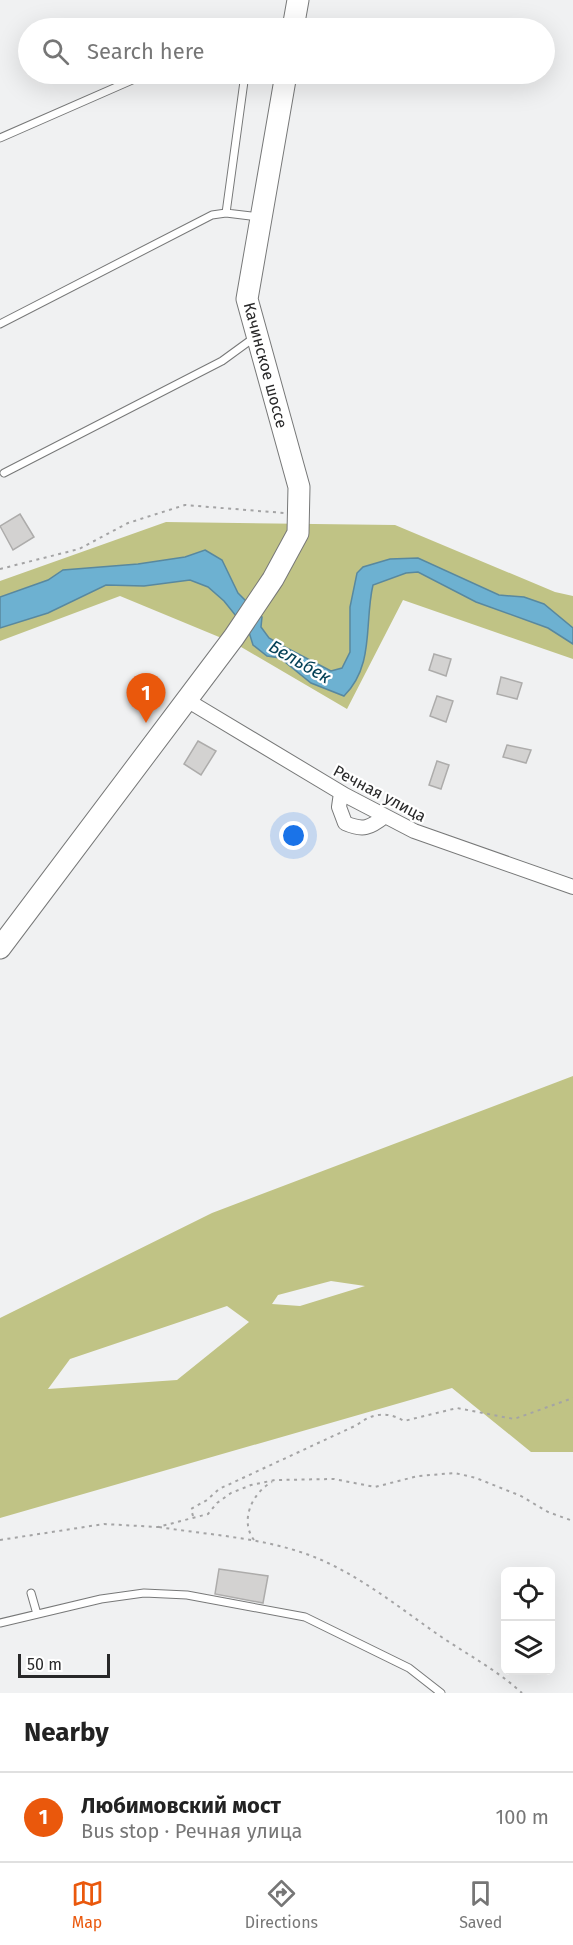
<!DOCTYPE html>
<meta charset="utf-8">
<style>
:root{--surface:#fff;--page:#f6f6f6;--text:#222;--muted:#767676;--line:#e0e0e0;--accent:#ea580c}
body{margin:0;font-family:"Fira Sans",sans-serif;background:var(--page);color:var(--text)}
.controls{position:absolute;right:18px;bottom:18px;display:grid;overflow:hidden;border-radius:9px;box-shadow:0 6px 24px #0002}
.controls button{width:54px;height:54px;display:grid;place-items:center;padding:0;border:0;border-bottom:2px solid var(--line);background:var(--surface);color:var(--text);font:30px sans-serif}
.scale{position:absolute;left:18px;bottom:15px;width:92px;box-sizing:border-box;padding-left:6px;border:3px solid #282829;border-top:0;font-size:16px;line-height:21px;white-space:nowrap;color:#282829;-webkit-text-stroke:4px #fff;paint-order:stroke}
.you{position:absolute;left:294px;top:836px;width:21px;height:21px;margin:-15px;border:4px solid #fff;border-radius:50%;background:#1a73e8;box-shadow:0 0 0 9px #1a73e833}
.badge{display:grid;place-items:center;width:39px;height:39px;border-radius:50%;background:var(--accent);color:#fff;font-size:20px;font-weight:700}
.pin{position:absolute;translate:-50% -50px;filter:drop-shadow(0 2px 3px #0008)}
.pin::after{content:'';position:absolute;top:32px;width:21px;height:18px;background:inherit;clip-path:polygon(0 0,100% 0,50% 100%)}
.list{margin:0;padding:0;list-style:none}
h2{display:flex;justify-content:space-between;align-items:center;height:78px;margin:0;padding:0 24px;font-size:26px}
h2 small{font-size:20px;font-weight:400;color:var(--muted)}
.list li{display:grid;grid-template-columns:39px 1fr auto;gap:18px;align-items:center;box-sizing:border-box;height:90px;padding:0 24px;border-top:2px solid var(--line)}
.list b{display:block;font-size:22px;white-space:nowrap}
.list p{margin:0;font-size:20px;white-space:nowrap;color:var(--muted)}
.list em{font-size:20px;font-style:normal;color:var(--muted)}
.icon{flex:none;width:33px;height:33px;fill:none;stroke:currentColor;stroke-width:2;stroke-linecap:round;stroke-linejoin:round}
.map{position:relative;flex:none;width:573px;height:1693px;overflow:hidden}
.search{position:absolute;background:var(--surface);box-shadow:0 6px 24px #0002;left:18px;right:18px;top:18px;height:66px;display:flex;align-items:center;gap:15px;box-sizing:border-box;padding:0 21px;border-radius:33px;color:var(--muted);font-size:22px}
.sheet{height:168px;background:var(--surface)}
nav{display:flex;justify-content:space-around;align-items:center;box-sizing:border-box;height:84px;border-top:2px solid var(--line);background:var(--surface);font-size:16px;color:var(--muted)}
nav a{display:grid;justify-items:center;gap:3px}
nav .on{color:var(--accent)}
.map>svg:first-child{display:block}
.forest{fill:#c0c385;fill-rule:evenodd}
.water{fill:#6db1d1;stroke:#58889f;stroke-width:1.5}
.building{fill:#d3d2d1;stroke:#adacab;stroke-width:1.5}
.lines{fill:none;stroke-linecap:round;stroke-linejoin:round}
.service-casing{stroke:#777878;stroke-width:9}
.minor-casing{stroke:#777878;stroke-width:16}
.primary-casing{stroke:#777878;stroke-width:23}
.path{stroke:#a4a4a5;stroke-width:2;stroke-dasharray:3 4.5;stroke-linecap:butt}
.service{stroke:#fff;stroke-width:7}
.minor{stroke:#fff;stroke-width:14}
.primary{stroke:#fff;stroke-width:21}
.labels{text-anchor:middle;stroke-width:4.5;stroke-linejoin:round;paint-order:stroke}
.street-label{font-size:16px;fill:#282829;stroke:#fff}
.water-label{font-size:18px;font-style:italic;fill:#044157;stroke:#fff}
</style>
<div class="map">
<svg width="573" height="1693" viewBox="0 0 573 1693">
<rect width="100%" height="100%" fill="#f0f1f2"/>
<path class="forest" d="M 166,522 L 395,525 L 555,592 L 573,596 L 573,659 L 403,600 L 347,709 L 236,644 L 120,596 L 0,641 L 0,581 Z
M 573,1076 L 573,1452 L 531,1452 L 452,1388 L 0,1518 L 0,1318 L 212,1213 ZM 331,1281 L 365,1286 L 300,1306 L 272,1304 L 278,1295 ZM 227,1306 L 249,1322 L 177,1380 L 48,1389 L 70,1359 Z"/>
<path class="water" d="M 205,550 L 222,560 L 238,593 L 262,617 L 261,627 L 269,638 L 281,645 L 331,671 L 342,668 L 350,652 L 350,607 L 357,573 L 363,567 L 390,559 L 418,558 L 499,595 L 524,597 L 544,604 L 573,628 L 573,644 L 548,628 L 476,602 L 418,572 L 406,573 L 373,585 C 364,623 375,665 344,696 L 311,683 L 280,658 L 267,656 L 253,645 L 249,632 L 224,601 L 208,587 L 190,580 L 144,586 L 106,585 L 48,613 L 0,628 L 0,597 L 48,580 L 63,570 L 138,564 L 185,557 Z"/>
<path class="building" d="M 20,514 L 34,537 L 13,550 L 0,526 Z
M 434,654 L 451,659 L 446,676 L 429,670 Z
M 501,677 L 522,683 L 517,699 L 497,694 Z
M 437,696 L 453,701 L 446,722 L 430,716 Z
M 198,741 L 216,751 L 201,775 L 184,764 Z
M 507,745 L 531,750 L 526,763 L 503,757 Z
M 437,761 L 449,765 L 441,789 L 429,785 Z
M 219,1569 L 268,1576 L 263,1603 L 215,1594 Z"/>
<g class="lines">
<defs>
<path id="service" d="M 0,138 L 146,74
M 226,213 L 245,74
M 0,324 L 212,215 L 226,213 L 259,217
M 4,473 L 222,361 L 255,337
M 31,1593 L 37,1614
M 0,1623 L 101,1599 L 144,1593 L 187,1595 L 305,1617 L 409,1668 L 441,1693"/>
<path id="minor" d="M 185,699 L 345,795 L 414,831 L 573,887
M 341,793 L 339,807 L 345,823 C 363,831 370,828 385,816"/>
<path id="primary" d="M 293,28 L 298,0
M 0,948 L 234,637 L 273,579 L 298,533 L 299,487 L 247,299 L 286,74"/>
</defs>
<use href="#service" class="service-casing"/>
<use href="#minor" class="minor-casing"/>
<use href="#primary" class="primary-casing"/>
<path class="path" d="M 0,569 L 79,549 L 128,523 L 185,505 L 284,513
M 193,1516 L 191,1509 L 207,1500 L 219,1489 L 357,1425 C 372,1413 387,1411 404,1421 L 457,1408 L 514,1419 L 573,1398
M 159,1527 C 215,1536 276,1538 328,1563 C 370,1583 405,1612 443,1638 C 470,1656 498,1671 522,1693
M 0,1540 L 104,1524 L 158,1527 L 208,1514 L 217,1503 L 231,1493 L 251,1485 L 275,1480 L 334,1479 L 375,1487 L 418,1476 L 455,1473 L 476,1478 L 521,1496 L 548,1512 L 573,1521
M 254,1540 C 239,1520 253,1492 272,1482"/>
<use href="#service" class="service"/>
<use href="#minor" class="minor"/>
<use href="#primary" class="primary"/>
</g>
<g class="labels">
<g class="street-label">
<text transform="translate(266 365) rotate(75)" y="6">Качинское шоссе</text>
<text transform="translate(380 793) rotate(28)" y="6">Речная улица</text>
</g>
<g class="water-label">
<text transform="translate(300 662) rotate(30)" y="6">Бельбек</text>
</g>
</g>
</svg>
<div class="controls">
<button><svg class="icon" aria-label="locate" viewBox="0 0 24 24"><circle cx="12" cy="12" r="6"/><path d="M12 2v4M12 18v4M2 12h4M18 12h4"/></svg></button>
<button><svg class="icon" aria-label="layers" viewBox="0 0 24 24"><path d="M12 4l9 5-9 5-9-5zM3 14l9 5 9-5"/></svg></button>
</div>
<div class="scale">50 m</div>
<div class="you"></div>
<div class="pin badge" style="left:146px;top:723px">1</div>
<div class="search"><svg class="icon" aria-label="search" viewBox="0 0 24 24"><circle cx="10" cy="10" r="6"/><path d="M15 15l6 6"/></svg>Search here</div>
</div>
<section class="sheet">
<h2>Nearby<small></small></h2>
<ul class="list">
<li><span class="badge">1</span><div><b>Любимовский мост</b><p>Bus stop · Речная улица</p></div><em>100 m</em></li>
</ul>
</section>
<nav>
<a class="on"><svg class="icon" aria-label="map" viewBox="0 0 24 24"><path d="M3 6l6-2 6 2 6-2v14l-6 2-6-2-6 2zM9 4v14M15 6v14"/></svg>Map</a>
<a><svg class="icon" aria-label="directions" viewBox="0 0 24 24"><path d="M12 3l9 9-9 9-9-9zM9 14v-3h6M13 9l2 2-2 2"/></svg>Directions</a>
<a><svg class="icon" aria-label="saved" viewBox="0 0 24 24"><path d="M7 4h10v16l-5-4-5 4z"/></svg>Saved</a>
</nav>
